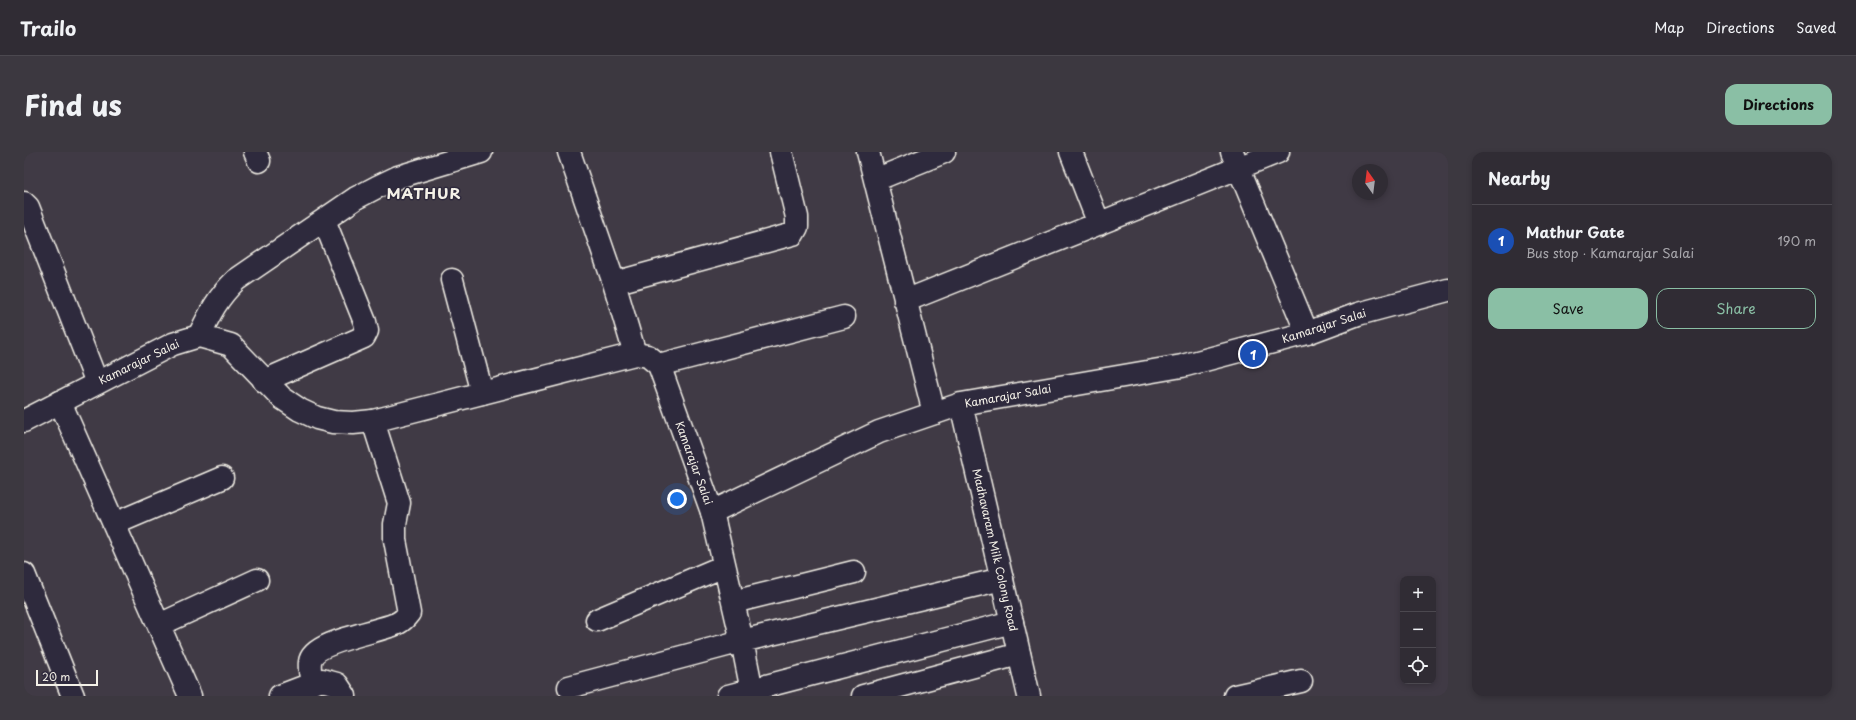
<!DOCTYPE html>
<meta charset="utf-8">
<style>
:root{--surface:#302c34;--page:#3c3840;--text:#f1f3f6;--muted:#a8a7ac;--line:#4b484f;--accent:#8abfa5}
body{margin:0;font-family:"Playpen Sans",sans-serif;background:var(--page);color:var(--text)}
.controls{position:absolute;right:12px;bottom:12px;display:grid;overflow:hidden;border-radius:8px;box-shadow:0 2px 6px #0003}
.controls button{width:36px;height:36px;display:grid;place-items:center;padding:0;border:0;border-bottom:1px solid var(--line);background:var(--surface);color:var(--text);font:20px sans-serif}
.compass{position:absolute;left:1328px;top:12px;width:36px;height:36px;border-radius:50%;background:var(--surface);box-shadow:0 2px 6px #0003;rotate:346deg}
.scale{position:absolute;left:12px;bottom:10px;width:62px;box-sizing:border-box;padding-left:4px;border:2px solid #f4f1e8;border-top:0;font-size:11px;line-height:14px;white-space:nowrap;color:#f4f1e8;-webkit-text-stroke:3px #2f2a3d;paint-order:stroke}
.you{position:absolute;left:653px;top:347px;width:14px;height:14px;margin:-10px;border:3px solid #fff;border-radius:50%;background:#1a73e8;box-shadow:0 0 0 6px #1a73e833}
.badge{display:grid;place-items:center;width:26px;height:26px;border-radius:50%;background:var(--accent);color:#fff;font-size:13px;font-weight:700}
.pin{position:absolute;translate:-50% -50%;border:2px solid #fff;box-shadow:0 1px 4px #0006}
.list{margin:0;padding:0;list-style:none}
h2{display:flex;justify-content:space-between;align-items:center;height:52px;margin:0;padding:0 16px;font-size:17px}
h2 small{font-size:13px;font-weight:400;color:var(--muted)}
.list li{display:grid;grid-template-columns:26px 1fr auto;gap:12px;align-items:center;box-sizing:border-box;height:72px;padding:0 16px;border-top:1px solid var(--line)}
.list b{display:block;font-size:15px;white-space:nowrap}
.list p{margin:0;font-size:13px;white-space:nowrap;color:var(--muted)}
.list em{font-size:13px;font-style:normal;color:var(--muted)}
.actions{display:flex;gap:8px;padding:12px 16px}
.actions a{flex:1;padding:9px 0;border:1px solid var(--accent);border-radius:12px;text-align:center;font-size:14px;color:var(--accent)}
.actions .main{background:var(--accent);color:#111}
.icon{flex:none;width:22px;height:22px;fill:none;stroke:currentColor;stroke-width:2;stroke-linecap:round;stroke-linejoin:round}
.map{position:relative;flex:none;width:1424px;height:544px;overflow:hidden;border-radius:12px}
header{display:flex;align-items:center;gap:24px;box-sizing:border-box;height:56px;padding:0 20px;background:var(--surface);border-bottom:1px solid var(--line)}
header strong{font-size:19px}
nav{display:flex;gap:22px;margin-inline-start:auto;font-size:14px}
.intro{display:flex;align-items:center;justify-content:space-between;box-sizing:border-box;height:96px;padding:0 24px}
h1{margin:0;font-size:28px}
.button{padding:10px 18px;border-radius:12px;background:var(--accent);color:#111;font-size:14px;font-weight:700}
main{display:flex;gap:24px;padding:0 24px}
aside{flex:1;background:var(--surface);border-radius:12px;box-shadow:0 2px 6px #0003}
.map>svg:first-child{display:block}
.lines{fill:none;stroke-linecap:round;stroke-linejoin:round}
.minor-casing{stroke:#f4f1e8;stroke-width:25}
.major-casing{stroke:#f4f1e8;stroke-width:25}
.minor{stroke:#2f2a3d;stroke-width:22}
.major{stroke:#2f2a3d;stroke-width:22}
.labels{text-anchor:middle;stroke-width:3;stroke-linejoin:round;paint-order:stroke}
.street-label{font-size:11px;fill:#f4f1e8;stroke:#2f2a3d}
.district-label{font-size:15px;font-weight:bold;letter-spacing:1px;fill:#f4f1e8;stroke:#2f2a3d}
</style>
<header>
<strong>Trailo</strong>
<nav><a>Map</a><a>Directions</a><a>Saved</a></nav>
</header>
<div class="intro"><h1>Find us</h1><a class="button">Directions</a></div>
<main>
<div class="map">
<svg width="1424" height="544" viewBox="0 0 1424 544">
<rect width="100%" height="100%" fill="#403a45"/>
<filter id="ink" filterUnits="userSpaceOnUse"><feTurbulence type="fractalNoise" baseFrequency=".025" numOctaves="2"/><feDisplacementMap in="SourceGraphic" scale="8" xChannelSelector="R" yChannelSelector="G"/><feConvolveMatrix kernelMatrix="1 2 1 2 8 2 1 2 1" color-interpolation-filters="sRGB"/></filter>
<g filter="url(#ink)">
<g class="lines">
<defs>
<path id="minor" d="M 231,0 L 235,9
M 545,0 L 590,131 L 611,202
M 844,0 L 910,261
M 1047,0 L 1075,72
M 1208,0 L 1283,181
M 851,28 L 920,0
M 0,51 L 4,55 L 73,231
M 428,128 L 458,241
M 590,131 L 769,82 L 773,75 L 773,65 L 757,0
M 881,149 L 1254,0
M 175,184 C 186,161 194,145 212,128 L 332,46 L 353,35 L 374,25 L 457,0
M 635,213 L 820,165
M 240,229 L 340,185 L 343,179 L 341,170 L 300,68
M 36,250 L 166,544
M 90,372 L 198,326
M 0,422 L 49,544
M 709,450 L 830,420
M 573,468 L 700,414
M 135,473 L 233,428
M 288,532 C 287,525 285,517 286,510 C 288,489 356,480 374,471 C 378,469 382,465 385,461 L 371,388 L 371,372 L 375,351 L 349,269
M 545,535 L 718,489 L 688,360
M 256,544 L 298,528 L 313,532 L 321,544
M 704,544 L 988,470
M 729,544 L 718,489 L 978,427
M 839,544 L 995,502
M 1211,544 L 1277,529"/>
<path id="major" d="M 937,252 L 1005,544
M 0,269 L 149,192 L 175,184 L 207,193 L 258,246 L 276,258 L 293,266 L 309,270 L 329,271 L 349,269 L 611,202 L 624,204 L 635,213 L 688,360 L 855,280 L 937,252 L 1158,214 L 1283,181 L 1334,162 L 1424,138"/>
</defs>
<use href="#minor" class="minor-casing"/>
<use href="#major" class="major-casing"/>
<use href="#minor" class="minor"/>
<use href="#major" class="major"/>
</g>
</g>
<g class="labels">
<g class="street-label">
<text transform="translate(1300 174) rotate(-18)" y="4">Kamarajar Salai</text>
<text transform="translate(115 210) rotate(-26)" y="4">Kamarajar Salai</text>
<text transform="translate(984 244) rotate(-10)" y="4">Kamarajar Salai</text>
<text transform="translate(670 311) rotate(70)" y="4">Kamarajar Salai</text>
<text transform="translate(971 398) rotate(77)" y="4">Madhavaram Milk Colony Road</text>
</g>
<g class="district-label">
<text x="400" y="47">MATHUR</text>
</g>
</g>
</svg>
<div class="controls">
<button>+</button>
<button>−</button>
<button><svg class="icon" aria-label="locate" viewBox="0 0 24 24"><circle cx="12" cy="12" r="6"/><path d="M12 2v4M12 18v4M2 12h4M18 12h4"/></svg></button>
</div>
<svg class="compass" viewBox="-18 -18 36 36"><path d="M0-13l5 13h-10z" fill="#e53935"/><path d="M0 13l5-13h-10z" fill="#a8a7ac"/></svg>
<div class="scale">20 m</div>
<div class="you"></div>
<div class="pin badge" style="left:1229px;top:202px;background:#1a4fb4">1</div>
</div>
<aside>
<h2>Nearby<small></small></h2>
<ul class="list">
<li><span class="badge" style="background:#1a4fb4">1</span><div><b>Mathur Gate</b><p>Bus stop · Kamarajar Salai</p></div><em>190 m</em></li>
</ul>
<div class="actions"><a class="main">Save</a><a>Share</a></div>
</aside>
</main>
